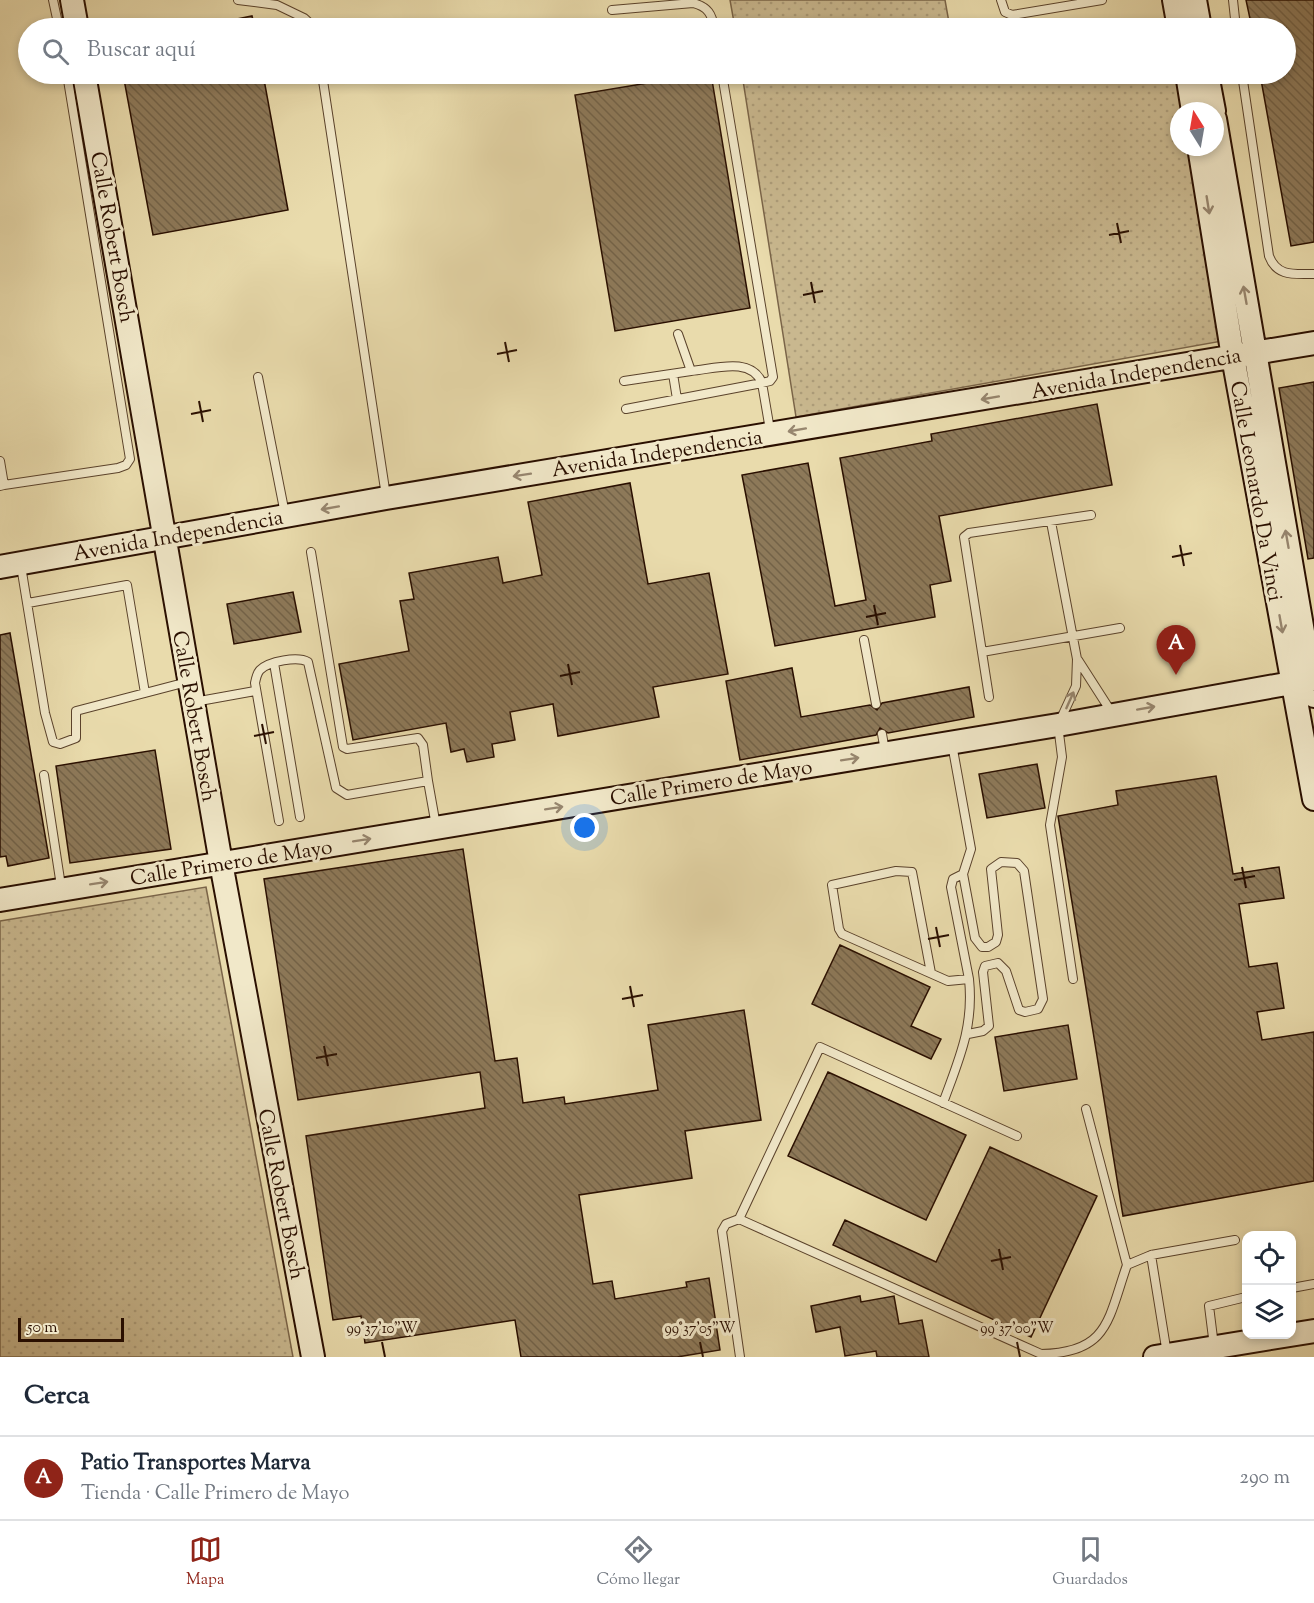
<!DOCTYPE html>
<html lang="es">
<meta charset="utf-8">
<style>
:root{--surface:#fff;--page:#f2f2f3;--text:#1f2937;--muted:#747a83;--line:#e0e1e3;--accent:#8f2418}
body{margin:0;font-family:"Sorts Mill Goudy",serif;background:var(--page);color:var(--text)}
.controls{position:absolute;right:18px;bottom:18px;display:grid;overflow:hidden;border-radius:12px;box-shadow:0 3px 9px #0003}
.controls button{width:54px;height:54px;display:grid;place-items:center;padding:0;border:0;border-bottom:2px solid var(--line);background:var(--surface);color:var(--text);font:30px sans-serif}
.compass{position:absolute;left:1170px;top:102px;width:54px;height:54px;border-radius:50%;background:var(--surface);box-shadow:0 3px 9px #0003;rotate:349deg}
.scale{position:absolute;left:18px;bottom:15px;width:106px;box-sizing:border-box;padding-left:6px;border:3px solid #2a0f00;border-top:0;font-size:16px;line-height:21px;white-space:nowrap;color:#2a0f00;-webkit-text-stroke:4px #f1e8c9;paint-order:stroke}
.you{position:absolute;left:585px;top:828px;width:21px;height:21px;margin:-15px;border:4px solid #fff;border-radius:50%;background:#1a73e8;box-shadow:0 0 0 9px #1a73e833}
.badge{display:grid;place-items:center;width:39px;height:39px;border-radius:50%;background:var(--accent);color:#fff;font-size:20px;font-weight:700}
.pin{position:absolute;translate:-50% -50px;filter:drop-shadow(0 2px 3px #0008)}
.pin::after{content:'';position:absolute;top:32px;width:21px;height:18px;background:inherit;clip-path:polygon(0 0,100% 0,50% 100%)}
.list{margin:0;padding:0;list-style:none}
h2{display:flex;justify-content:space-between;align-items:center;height:78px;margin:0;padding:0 24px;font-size:26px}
h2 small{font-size:20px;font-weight:400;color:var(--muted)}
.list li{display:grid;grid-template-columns:39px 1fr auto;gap:18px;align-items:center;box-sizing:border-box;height:84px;padding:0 24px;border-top:2px solid var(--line)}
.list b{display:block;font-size:22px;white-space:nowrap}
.list p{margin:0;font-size:20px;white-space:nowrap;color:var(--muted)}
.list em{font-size:20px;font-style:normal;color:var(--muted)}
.icon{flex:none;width:33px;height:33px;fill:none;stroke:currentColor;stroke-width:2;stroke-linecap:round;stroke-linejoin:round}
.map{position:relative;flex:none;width:1314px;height:1357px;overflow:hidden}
.search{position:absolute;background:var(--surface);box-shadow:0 3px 9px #0003;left:18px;right:18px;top:18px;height:66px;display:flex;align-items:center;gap:15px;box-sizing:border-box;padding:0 21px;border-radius:33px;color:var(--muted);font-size:22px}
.sheet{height:162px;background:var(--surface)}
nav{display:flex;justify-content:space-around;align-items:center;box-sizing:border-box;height:84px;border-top:2px solid var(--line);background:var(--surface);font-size:16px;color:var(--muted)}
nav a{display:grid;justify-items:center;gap:3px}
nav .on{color:var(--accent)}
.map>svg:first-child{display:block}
.grass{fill:url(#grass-dots);stroke:#7a6448;stroke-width:1.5}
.building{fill:url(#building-back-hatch);stroke:#2a0f00;stroke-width:1.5}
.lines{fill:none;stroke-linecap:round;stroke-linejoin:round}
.lane-casing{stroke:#5a422b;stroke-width:10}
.secondary-casing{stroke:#2a0f00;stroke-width:26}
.lane{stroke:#f1e8c9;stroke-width:8}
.secondary{stroke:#f1e8c9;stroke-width:22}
.oneway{stroke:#97866f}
.ticks{fill:none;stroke:#2a0f00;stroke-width:2}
.labels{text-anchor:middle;stroke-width:6;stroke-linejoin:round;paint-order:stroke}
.street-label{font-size:21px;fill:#2a0f00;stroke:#f1e8c9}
.ticks-label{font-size:15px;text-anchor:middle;fill:#2a0f00;stroke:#f1e8c9;stroke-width:6;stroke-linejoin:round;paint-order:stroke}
</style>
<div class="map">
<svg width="1314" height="1357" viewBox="0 0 1314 1357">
<defs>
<pattern id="grass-dots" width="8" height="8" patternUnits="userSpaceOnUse" patternTransform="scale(1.5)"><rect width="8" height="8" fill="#c9b88f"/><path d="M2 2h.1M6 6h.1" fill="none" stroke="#ad9d7a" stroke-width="1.8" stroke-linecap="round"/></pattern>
<pattern id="building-back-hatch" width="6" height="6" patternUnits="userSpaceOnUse" patternTransform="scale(1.5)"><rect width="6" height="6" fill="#8d7959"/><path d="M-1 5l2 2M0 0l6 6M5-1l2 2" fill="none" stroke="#736247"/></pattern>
</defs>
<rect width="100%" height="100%" fill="#e9dbac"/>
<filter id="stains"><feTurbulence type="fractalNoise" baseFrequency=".00333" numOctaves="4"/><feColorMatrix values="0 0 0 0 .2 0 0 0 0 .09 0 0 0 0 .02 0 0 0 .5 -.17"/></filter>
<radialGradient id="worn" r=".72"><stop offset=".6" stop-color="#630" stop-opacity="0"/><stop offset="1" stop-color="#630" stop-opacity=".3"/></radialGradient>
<path class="grass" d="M 730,0 L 945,0 L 950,28 L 735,28 Z
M 742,74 L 1186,74 L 1192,111 L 1179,111 L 1179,147 L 1197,147 L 1228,340 L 796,417 Z
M 206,887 L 293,1357 L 0,1357 L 0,921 Z"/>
<path class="building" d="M 1246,0 L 1314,0 L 1314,242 L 1291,246 L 1260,74 L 1286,74 L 1286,28 L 1252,28 Z
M 252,16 L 255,28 L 218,28 L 217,23 Z
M 123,74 L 263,74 L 288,210 L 153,235 Z
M 702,74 L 711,74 L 750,308 L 615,331 L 575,95 Z
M 1314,382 L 1314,558 L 1308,559 L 1279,388 Z
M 1097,404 L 1112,485 L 939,516 L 951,581 L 930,585 L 935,617 L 775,646 L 742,475 L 808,463 L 835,606 L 866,600 L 840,458 L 932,441 L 931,434 Z
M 630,483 L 648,584 L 709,573 L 728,674 L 653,687 L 659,717 L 558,736 L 553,704 L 510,712 L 515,740 L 492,744 L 494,757 L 467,762 L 464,749 L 451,752 L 446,723 L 353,740 L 339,664 L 409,651 L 400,601 L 414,599 L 409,573 L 498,557 L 503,583 L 542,575 L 528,502 Z
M 293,592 L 301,632 L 234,644 L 227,604 Z
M 10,633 L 49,858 L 8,866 L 6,856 L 0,857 L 0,635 Z
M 792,668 L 801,717 L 870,705 L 877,710 L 882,703 L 969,687 L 974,717 L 888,733 L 880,728 L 876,735 L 740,760 L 726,681 Z
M 155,750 L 171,849 L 70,863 L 56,766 Z
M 1037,764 L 1045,808 L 987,818 L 979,774 Z
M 1216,776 L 1233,874 L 1279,867 L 1284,898 L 1239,904 L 1249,967 L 1277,963 L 1284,1008 L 1257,1012 L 1262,1040 L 1314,1032 L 1314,1181 L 1123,1216 L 1058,816 L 1118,805 L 1116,791 Z
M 463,849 L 495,1061 L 517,1058 L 523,1103 L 564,1097 L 565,1104 L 658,1090 L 648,1025 L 744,1010 L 761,1120 L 685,1131 L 692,1178 L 579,1195 L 593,1284 L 612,1281 L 615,1299 L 687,1287 L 686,1282 L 709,1278 L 720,1350 L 677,1357 L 521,1357 L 515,1320 L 365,1343 L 361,1316 L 333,1320 L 306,1136 L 485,1108 L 480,1072 L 298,1100 L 264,879 Z
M 840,945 L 930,987 L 911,1026 L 941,1039 L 931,1059 L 812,1004 Z
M 1068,1025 L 1077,1079 L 1004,1091 L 995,1037 Z
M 828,1072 L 966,1135 L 926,1220 L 788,1156 Z
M 990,1147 L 1097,1196 L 1031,1337 L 833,1245 L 845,1220 L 936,1262 Z
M 860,1296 L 861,1302 L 894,1296 L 899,1324 L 922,1320 L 929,1357 L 877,1357 L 876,1351 L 845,1356 L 840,1327 L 816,1332 L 811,1306 Z"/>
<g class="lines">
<defs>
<path id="lane" d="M 53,0 L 59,28
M 238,0 L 277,5 L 304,18 L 315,28
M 1001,0 L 1005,12 L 1012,15 L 1102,0
M 1233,0 L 1236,28
M 612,10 L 693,3 C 708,7 712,14 714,28
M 322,74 L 386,496
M 1242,74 L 1269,256 C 1277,277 1294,274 1314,274
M 678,334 L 691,371 C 714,369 751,356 762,383 L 770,381 L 773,377 L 722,74
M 673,374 L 677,399
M 258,377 L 285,514
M 624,381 L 691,371
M 626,409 L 762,383 L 770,430
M 0,461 L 4,485 L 0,486
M 4,485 L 118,468 L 126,465 L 130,459 L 67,74
M 1051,522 L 1077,659 L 1076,686 L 1058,725 L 1062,757 L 1050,825 L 1073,979
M 311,552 L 343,747 L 347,749 L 418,738 L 423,745 L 428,781
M 21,566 L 45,713 L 53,742 L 60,744 L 76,738 L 76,711 L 145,693 L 127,585 L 28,603
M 864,640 L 876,704
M 982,652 L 1120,628
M 1078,660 L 1112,713
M 274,663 L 300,817
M 145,693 L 187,682
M 989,697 L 964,537 L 969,533 L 1091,515
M 194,702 L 255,691
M 882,734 L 885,751
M 952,744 L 971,849 L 963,874
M 44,775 L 61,886
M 279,821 L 255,683 C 256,678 257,673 260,670 C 269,661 298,656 308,662 L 336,788 L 347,795 L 428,781 L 436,826
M 931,973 L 912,872 L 896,871 L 832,885 L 839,929 L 842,934 L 948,981 L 969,979 L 951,887 L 953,879 L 963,874 L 975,938 L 982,947 L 988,947 L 996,942 L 998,935 L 991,869 L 1001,862 L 1017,863 L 1024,871 L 1043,999 L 1038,1009 L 1025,1012 L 1019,1010 L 1006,971 L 998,963 L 985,966 L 983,972 L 989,1026 L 983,1031 L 968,1034
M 943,1103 C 959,1059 974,1027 969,979
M 1086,1109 L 1127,1265
M 739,1219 L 1041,1354 C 1109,1353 1108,1319 1127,1265 L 1151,1255
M 1292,1288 L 1314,1284
M 1214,1346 L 1209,1306 L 1246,1297
M 1167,1354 L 1151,1255 L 1235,1240
M 740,1357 L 722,1231 L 726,1224 L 739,1219 L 820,1047 L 1017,1136"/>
<path id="secondary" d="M 72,0 L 77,28
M 1174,0 L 1179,28
M 1195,0 L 1200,28
M 84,74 L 221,863 L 313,1357
M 1187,74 L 1193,111
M 1207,74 L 1214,111
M 1215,119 L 1314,696
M 1199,147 L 1233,357 L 1314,799
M 0,567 L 386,498 L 1314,343
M 0,900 L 1058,725 L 1314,679
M 1155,1357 L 1314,1331"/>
</defs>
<use href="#lane" class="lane-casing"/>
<use href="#secondary" class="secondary-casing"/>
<use href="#lane" class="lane"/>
<use href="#secondary" class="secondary"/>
</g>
<defs><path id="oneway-shaft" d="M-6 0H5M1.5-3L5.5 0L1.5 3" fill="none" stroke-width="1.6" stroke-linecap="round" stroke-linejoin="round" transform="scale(1.5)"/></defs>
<g class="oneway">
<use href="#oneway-shaft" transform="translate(1208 205) rotate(81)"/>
<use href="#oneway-shaft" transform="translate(1245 295) rotate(-100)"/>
<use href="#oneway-shaft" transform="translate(990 398) rotate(170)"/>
<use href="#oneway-shaft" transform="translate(797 430) rotate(170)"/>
<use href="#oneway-shaft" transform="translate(522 475) rotate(171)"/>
<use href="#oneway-shaft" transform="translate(330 508) rotate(170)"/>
<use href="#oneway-shaft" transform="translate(1287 539) rotate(-100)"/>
<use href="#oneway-shaft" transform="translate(1281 624) rotate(80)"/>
<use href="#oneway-shaft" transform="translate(1070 700) rotate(-66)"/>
<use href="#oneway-shaft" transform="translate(1146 708) rotate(-10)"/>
<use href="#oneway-shaft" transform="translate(850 759) rotate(-9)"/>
<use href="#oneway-shaft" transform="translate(554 808) rotate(-9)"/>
<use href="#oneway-shaft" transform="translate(362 840) rotate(-9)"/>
<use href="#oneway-shaft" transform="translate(99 883) rotate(-9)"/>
</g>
<path class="ticks" d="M 1117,223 L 1121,243M 1109,235 L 1129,231M 811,282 L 815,303M 803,295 L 823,291M 505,342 L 509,362M 497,354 L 517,350M 199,401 L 203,422M 191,414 L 211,410M 1180,545 L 1184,566M 1172,557 L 1192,553M 874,605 L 878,625M 866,617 L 886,613M 568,664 L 572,685M 560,676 L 580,672M 262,724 L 266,744M 254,736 L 274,732M 1242,867 L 1246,888M 1234,880 L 1255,876M 936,927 L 940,947M 928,939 L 949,935M 630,986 L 634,1007M 622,999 L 643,995M 324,1046 L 328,1066M 316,1058 L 337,1054M 999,1249 L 1003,1270M 991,1261 L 1011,1257M 382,1342 L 385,1357M 700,1342 L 703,1357M 1017,1342 L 1020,1357"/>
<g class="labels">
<g class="street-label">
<text transform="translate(113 237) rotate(80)" y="7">Calle Robert Bosch</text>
<text transform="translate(1136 373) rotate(-10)" y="7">Avenida Independencia</text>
<text transform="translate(657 453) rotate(-9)" y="7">Avenida Independencia</text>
<text transform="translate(1257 491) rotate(80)" y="7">Calle Leonardo Da Vinci</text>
<text transform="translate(178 535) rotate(-10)" y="7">Avenida Independencia</text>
<text transform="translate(195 716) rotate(80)" y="7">Calle Robert Bosch</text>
<text transform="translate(711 782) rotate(-9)" y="7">Calle Primero de Mayo</text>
<text transform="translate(231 862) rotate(-9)" y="7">Calle Primero de Mayo</text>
<text transform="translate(282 1194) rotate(79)" y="7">Calle Robert Bosch</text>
</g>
</g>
<g class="ticks-label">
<text x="382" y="1333">99°37'10"W</text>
<text x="700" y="1333">99°37'05"W</text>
<text x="1017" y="1333">99°37'00"W</text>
</g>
<rect width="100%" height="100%" filter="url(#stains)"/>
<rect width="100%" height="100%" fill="url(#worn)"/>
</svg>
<div class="controls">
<button><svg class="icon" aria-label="locate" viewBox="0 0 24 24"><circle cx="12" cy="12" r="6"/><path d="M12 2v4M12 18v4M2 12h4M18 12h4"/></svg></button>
<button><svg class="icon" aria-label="layers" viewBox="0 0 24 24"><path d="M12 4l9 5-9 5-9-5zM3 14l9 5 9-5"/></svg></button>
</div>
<svg class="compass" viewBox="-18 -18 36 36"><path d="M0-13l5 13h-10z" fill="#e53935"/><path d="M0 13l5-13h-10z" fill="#747a83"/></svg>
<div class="scale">50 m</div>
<div class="you"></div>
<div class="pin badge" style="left:1176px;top:675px">A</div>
<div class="search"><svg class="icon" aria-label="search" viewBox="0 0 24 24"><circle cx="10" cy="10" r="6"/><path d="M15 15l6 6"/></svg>Buscar aquí</div>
</div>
<section class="sheet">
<h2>Cerca<small></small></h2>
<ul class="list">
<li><span class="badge">A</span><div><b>Patio Transportes Marva</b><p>Tienda · Calle Primero de Mayo</p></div><em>290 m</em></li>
</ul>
</section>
<nav>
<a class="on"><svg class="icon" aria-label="map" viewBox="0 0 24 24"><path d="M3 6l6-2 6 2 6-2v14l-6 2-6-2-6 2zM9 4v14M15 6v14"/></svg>Mapa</a>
<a><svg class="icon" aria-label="directions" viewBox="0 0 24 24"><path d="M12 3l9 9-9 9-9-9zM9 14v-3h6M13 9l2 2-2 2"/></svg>Cómo llegar</a>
<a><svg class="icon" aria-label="saved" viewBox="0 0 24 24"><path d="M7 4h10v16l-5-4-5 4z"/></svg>Guardados</a>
</nav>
